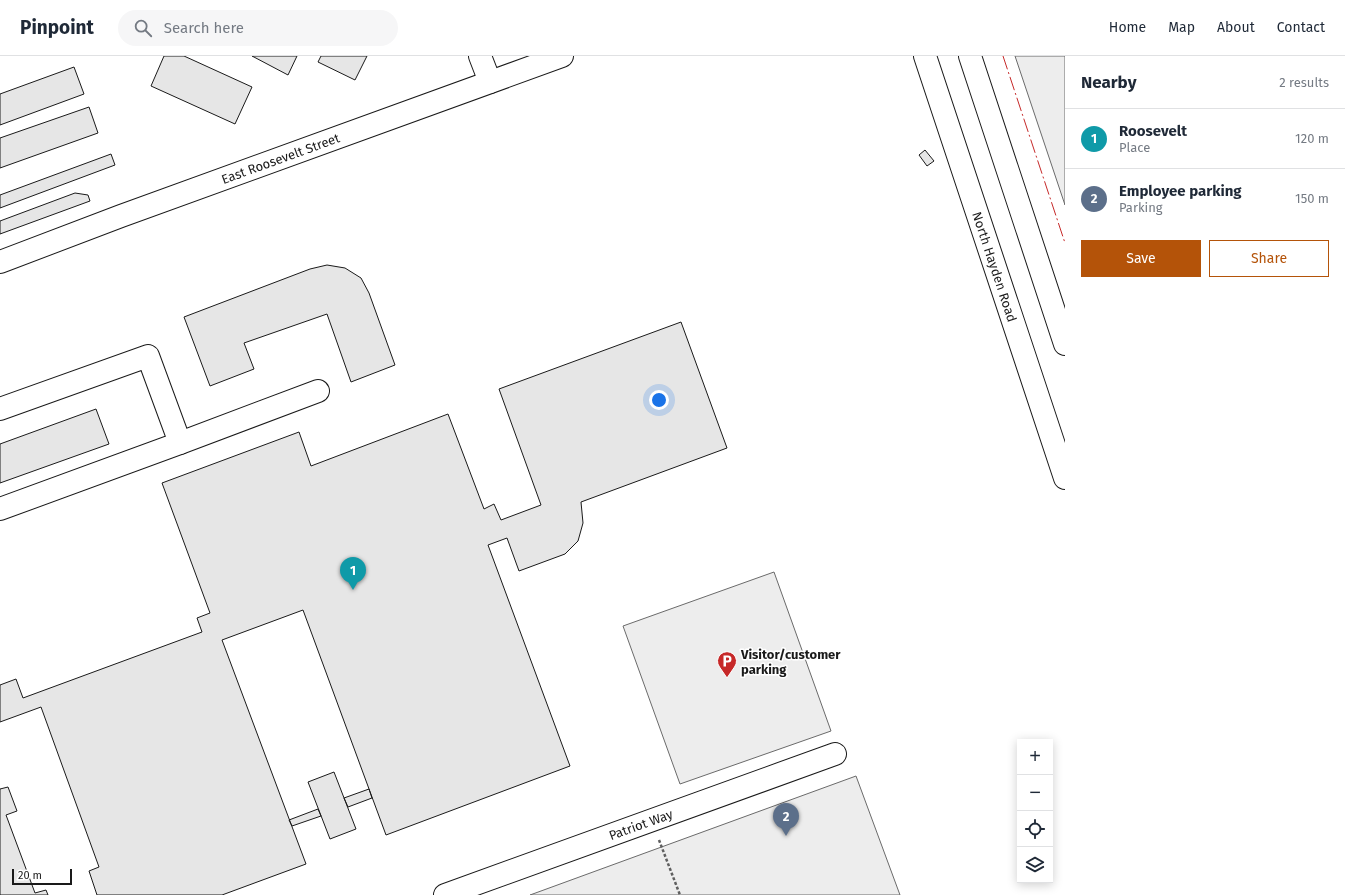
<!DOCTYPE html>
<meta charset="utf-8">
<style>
:root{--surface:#fff;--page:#f6f6f7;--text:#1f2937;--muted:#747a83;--line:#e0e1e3;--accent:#b45309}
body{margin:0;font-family:"Fira Sans",sans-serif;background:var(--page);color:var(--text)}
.controls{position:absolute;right:12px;bottom:12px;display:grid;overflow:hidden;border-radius:0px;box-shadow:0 2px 10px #0003}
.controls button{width:36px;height:36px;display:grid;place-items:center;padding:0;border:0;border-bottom:1px solid var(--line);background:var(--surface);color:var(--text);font:20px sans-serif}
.scale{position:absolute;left:12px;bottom:10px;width:60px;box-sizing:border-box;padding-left:4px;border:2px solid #1a1a1a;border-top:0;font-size:11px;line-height:14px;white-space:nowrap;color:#1a1a1a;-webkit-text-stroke:3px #fff;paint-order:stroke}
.you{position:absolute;left:659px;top:344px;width:14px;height:14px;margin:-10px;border:3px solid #fff;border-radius:50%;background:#1a73e8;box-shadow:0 0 0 6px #1a73e833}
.badge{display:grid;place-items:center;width:26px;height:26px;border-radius:50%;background:var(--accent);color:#fff;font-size:13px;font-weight:700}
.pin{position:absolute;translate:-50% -33px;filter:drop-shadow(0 1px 2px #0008)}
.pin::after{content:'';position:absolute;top:21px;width:14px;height:12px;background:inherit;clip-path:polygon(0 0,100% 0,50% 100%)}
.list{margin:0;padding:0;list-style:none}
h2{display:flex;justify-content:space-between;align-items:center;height:52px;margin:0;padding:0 16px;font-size:17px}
h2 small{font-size:13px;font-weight:400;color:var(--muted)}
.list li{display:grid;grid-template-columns:26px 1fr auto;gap:12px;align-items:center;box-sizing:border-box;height:60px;padding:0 16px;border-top:1px solid var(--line)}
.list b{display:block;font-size:15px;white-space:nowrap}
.list p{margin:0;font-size:13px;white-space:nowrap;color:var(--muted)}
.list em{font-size:13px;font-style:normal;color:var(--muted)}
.actions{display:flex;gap:8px;padding:12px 16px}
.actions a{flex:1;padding:9px 0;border:1px solid var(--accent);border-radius:0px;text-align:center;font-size:14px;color:var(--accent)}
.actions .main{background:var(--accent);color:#fff}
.icon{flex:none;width:22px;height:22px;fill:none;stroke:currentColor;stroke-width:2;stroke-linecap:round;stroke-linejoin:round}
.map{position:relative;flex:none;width:1065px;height:839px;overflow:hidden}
header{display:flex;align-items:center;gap:24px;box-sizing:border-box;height:56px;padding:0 20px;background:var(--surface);border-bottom:1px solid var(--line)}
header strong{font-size:19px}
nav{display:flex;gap:22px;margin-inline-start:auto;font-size:14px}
.search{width:280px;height:36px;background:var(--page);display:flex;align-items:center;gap:10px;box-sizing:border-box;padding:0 14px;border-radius:22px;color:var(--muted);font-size:15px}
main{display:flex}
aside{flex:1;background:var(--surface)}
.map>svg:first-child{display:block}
.parking{fill:#ededed;stroke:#6a6a6a}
.building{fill:#e6e6e6;stroke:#1a1a1a}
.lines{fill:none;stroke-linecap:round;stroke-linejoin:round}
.minor-casing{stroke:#1a1a1a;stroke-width:24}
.major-casing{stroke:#1a1a1a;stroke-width:24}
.path{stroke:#5f5f5f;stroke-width:2.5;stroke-dasharray:3 2;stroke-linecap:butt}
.minor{stroke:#fff;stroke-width:22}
.major{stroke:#fff;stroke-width:22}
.power{stroke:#c62828;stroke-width:1;stroke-dasharray:14 3 2 3;stroke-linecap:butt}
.labels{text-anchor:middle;stroke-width:3;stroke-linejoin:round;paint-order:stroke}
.street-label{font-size:13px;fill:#1a1a1a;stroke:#fff}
.poi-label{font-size:13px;font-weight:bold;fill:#1a1a1a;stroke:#fff;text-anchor:start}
</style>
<header>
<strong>Pinpoint</strong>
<div class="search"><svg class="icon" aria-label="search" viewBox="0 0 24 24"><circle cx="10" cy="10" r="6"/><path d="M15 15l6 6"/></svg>Search here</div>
<nav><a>Home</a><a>Map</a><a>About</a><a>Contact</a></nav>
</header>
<main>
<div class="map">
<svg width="1065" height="839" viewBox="0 0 1065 839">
<rect width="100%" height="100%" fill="#fff"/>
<path class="parking" d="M 1015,0 L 1065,0 L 1065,149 Z
M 774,516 L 831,675 L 680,728 L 623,570 Z
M 856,720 L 900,839 L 530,839 Z"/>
<path class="building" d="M 164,0 L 184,0 L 252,31 L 235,68 L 151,30 Z
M 252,0 L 297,0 L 288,19 Z
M 321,0 L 367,0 L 355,24 L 318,6 Z
M 74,11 L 84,38 L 0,69 L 0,38 Z
M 89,51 L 98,77 L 0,112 L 0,82 Z
M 925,94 L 934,105 L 927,110 L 919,99 Z
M 111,98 L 115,109 L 0,152 L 0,139 Z
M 75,137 L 88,139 L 90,145 L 0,178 L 0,165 Z
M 327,209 L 345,212 L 361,222 L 369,237 L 395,309 L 351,326 L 327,258 L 244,287 L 254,313 L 210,330 L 184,261 L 310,213 Z
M 681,266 L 727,392 L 581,446 L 583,467 L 578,485 L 565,498 L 519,515 L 507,482 L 488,489 L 570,710 L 386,779 L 303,554 L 222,584 L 306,808 L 222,839 L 97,839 L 89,815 L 99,811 L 41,651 L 0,666 L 0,629 L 16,623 L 23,642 L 202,576 L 197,562 L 210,557 L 162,427 L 299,376 L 311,410 L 448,358 L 484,453 L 494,448 L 501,464 L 541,449 L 499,333 Z
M 96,353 L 109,388 L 0,427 L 0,388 Z
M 334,716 L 356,773 L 330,783 L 308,726 Z
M 8,731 L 17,755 L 6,759 L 35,837 L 46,834 L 48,839 L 0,839 L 0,733 Z
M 369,733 L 372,742 L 348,751 L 344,742 Z
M 318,753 L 321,760 L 292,770 L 289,764 Z"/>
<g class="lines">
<defs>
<g id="minor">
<path d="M 480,0 L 490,26"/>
<path id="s1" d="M 0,206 L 121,160 L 562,0"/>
<path d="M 0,353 L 148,300 L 180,387 L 0,453"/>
<path d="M 180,387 L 318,335"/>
<path id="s2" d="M 445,839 L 835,698"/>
</g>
<g id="major">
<path id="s3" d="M 925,0 L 1065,422"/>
<path d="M 970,0 L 1065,288"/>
</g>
</defs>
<use href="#minor" class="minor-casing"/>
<use href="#major" class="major-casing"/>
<path class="path" d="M 659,784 L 680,839"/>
<use href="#minor" class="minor"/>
<use href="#major" class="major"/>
<path class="power" d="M 1003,0 L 1065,187"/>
</g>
<defs>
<symbol id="parking-pin" viewBox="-11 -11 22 30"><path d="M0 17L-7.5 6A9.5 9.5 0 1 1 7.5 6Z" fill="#c62828" stroke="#fff"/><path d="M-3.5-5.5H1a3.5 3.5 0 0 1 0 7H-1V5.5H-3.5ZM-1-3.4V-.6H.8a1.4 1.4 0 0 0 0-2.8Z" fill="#fff"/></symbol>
</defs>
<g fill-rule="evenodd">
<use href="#parking-pin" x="716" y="594" width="22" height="30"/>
</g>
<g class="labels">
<g class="street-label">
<text dy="5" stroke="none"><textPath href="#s1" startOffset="299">East Roosevelt Street</textPath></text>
<text dy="5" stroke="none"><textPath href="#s3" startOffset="222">North Hayden Road</textPath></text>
<text dy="5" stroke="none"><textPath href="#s2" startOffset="208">Patriot Way</textPath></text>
</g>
<g class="poi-label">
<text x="741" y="603">Visitor/customer<tspan x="741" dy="15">parking</tspan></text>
</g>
</g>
</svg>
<div class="controls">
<button>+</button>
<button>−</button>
<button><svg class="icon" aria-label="locate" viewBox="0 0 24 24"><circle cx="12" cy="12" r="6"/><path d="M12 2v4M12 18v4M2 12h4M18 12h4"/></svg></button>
<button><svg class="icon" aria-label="layers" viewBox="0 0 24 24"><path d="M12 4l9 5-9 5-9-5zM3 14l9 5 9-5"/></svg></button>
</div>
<div class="scale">20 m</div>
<div class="you"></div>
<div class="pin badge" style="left:353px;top:534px;background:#0f9aa8">1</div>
<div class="pin badge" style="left:786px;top:780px;background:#5c6f8a">2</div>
</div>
<aside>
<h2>Nearby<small>2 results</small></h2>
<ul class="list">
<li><span class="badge" style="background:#0f9aa8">1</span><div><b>Roosevelt</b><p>Place</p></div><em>120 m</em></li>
<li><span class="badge" style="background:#5c6f8a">2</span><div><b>Employee parking</b><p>Parking</p></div><em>150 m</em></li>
</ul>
<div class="actions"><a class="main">Save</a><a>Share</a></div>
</aside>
</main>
